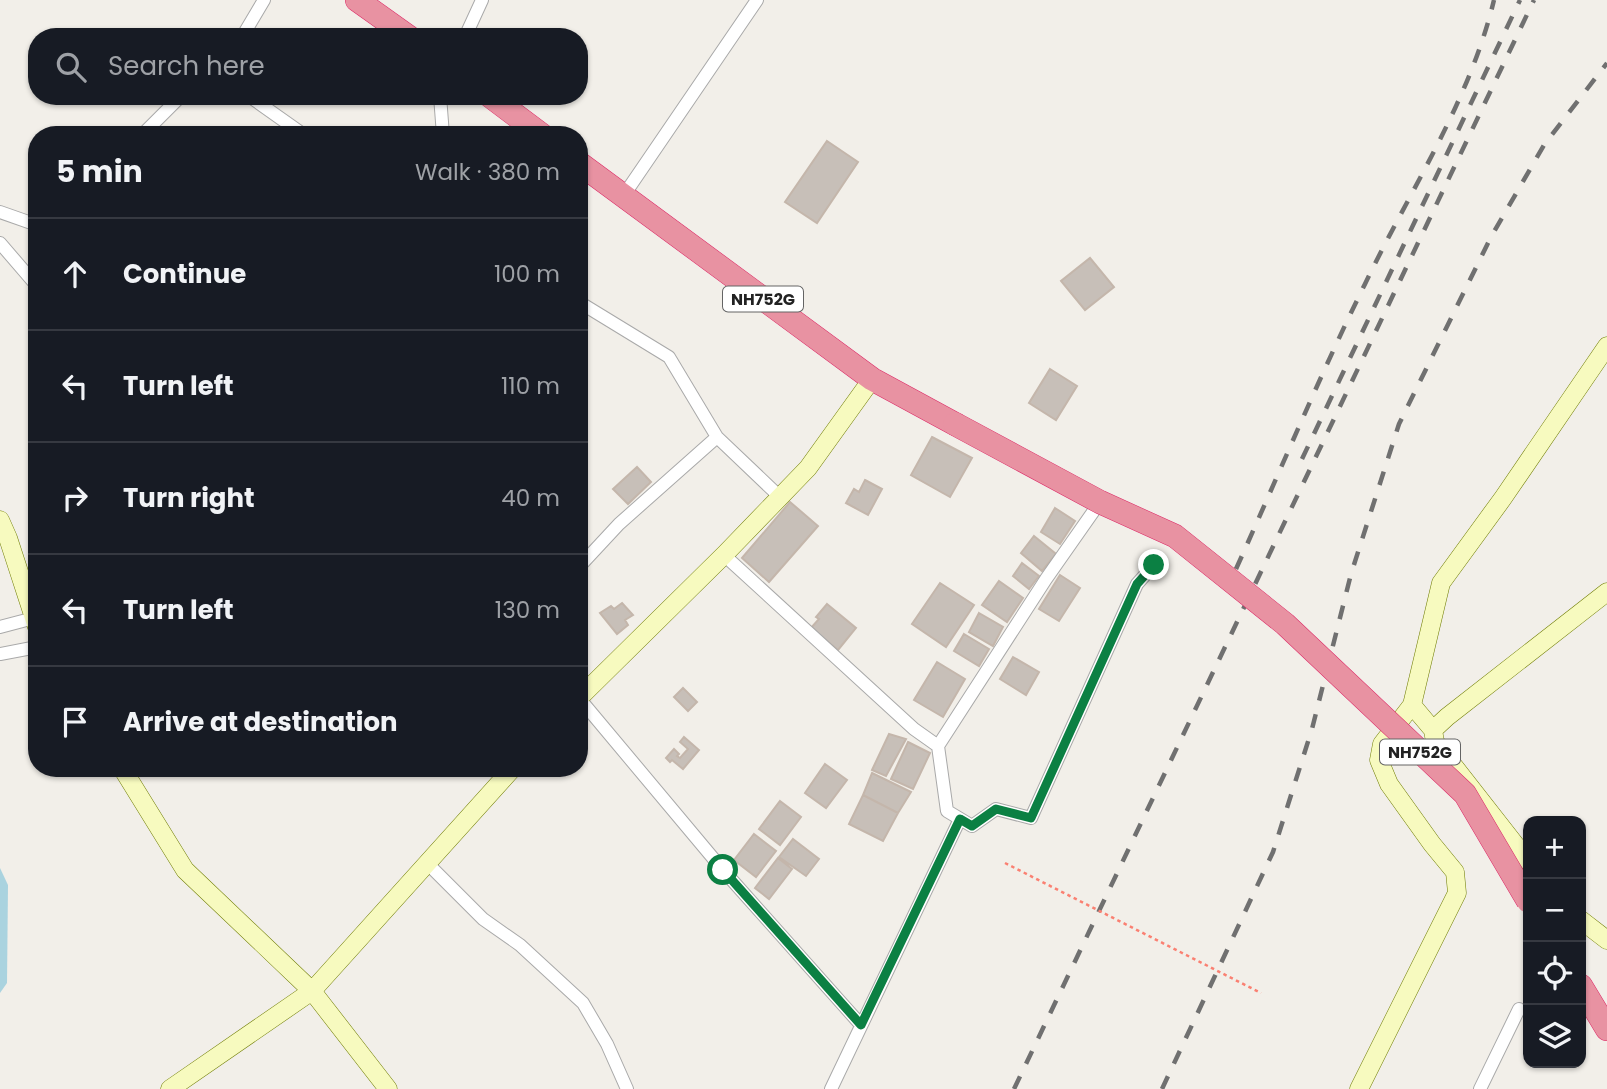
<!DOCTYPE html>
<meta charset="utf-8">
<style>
:root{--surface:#171b24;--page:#242831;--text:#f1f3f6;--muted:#9ea1a6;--line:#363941}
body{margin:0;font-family:Poppins,sans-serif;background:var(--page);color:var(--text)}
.controls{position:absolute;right:21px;bottom:21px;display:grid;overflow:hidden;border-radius:14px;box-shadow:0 2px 5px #0004}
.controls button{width:63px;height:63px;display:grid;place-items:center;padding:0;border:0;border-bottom:2px solid var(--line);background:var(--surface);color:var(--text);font:35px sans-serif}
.stop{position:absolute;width:21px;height:21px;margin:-16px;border:5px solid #0b8043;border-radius:50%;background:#fff}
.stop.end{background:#0b8043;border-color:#fff;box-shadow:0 2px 7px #0008}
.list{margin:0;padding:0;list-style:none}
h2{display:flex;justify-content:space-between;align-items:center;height:91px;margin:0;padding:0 28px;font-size:30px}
h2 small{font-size:23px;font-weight:400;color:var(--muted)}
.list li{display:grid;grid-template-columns:46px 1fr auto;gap:21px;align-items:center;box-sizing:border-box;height:112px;padding:0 28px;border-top:2px solid var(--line)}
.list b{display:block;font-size:26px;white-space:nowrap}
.list em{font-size:23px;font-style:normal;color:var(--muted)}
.icon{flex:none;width:38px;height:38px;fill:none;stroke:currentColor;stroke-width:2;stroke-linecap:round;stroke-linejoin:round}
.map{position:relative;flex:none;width:1607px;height:1089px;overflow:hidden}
.search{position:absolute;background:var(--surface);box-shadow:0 2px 5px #0004;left:28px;top:28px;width:560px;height:77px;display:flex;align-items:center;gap:18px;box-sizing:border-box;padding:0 24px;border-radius:28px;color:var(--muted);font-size:26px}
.panel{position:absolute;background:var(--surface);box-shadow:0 2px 5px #0004;left:28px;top:126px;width:560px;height:651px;border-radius:28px}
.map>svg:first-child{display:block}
.water{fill:#aad3df}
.building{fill:#c7bfb8;stroke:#c4b6ab;stroke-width:2}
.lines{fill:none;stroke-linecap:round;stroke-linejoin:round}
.street-casing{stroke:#a9a9a9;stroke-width:14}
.secondary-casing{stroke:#707d05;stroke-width:19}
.highway-casing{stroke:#dc2a67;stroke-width:24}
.street{stroke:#fff;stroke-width:12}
.secondary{stroke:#f7fabf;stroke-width:18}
.highway{stroke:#e892a2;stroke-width:23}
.rail{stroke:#707070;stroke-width:4.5;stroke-dasharray:14 14;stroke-linecap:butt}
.highway-bridge-casing{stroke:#dc2a67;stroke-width:24;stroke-linecap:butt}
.path-bridge{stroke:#fa8072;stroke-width:2.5;stroke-dasharray:3.5 3.5;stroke-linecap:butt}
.highway-bridge{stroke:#e892a2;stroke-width:23}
.route{stroke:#0b8043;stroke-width:9}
.labels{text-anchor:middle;stroke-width:5;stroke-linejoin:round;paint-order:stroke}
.shield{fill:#fff;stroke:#646464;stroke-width:2}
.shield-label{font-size:16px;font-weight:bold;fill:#222}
</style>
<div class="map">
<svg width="1607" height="1089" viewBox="0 0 1607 1089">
<rect width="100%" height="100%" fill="#f2efe9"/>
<path class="water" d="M 0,868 L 8,885 L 7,983 L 0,993 Z"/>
<path class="building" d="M 827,141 L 858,162 L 817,223 L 785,202 Z
M 1090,258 L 1114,287 L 1085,310 L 1061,281 Z
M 1050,369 L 1077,386 L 1056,420 L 1029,403 Z
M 932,437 L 972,458 L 950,497 L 911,475 Z
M 637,467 L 651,482 L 628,504 L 613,489 Z
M 865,480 L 882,489 L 868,515 L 846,503 L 854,489 L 859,492 Z
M 790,502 L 818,526 L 769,582 L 742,558 Z
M 1055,508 L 1075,521 L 1060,544 L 1041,532 Z
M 1034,536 L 1056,554 L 1042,571 L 1021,553 Z
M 1022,563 L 1039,576 L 1029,589 L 1013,576 Z
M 1060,575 L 1080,588 L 1059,621 L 1039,609 Z
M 999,581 L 1023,598 L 1007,622 L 982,605 Z
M 940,583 L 974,605 L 946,647 L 912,624 Z
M 622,603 L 633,615 L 625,620 L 628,625 L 617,634 L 600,613 L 611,606 L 614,609 Z
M 827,604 L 856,628 L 838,650 L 811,628 L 819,619 L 816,617 Z
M 979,613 L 1003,627 L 993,646 L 969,632 Z
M 964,634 L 989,649 L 979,666 L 954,651 Z
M 1013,657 L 1039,672 L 1026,695 L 1000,679 Z
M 937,662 L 965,679 L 943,717 L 914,700 Z
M 683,688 L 697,702 L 688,711 L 674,697 Z
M 889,734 L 906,739 L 886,776 L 872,770 Z
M 684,737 L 699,750 L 683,769 L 672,760 L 670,762 L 666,758 L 674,749 L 679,754 L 677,756 L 680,758 L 688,749 L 680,742 Z
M 908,742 L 930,753 L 913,789 L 891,779 Z
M 825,764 L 847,780 L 826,808 L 805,793 Z
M 872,773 L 911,792 L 898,813 L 863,795 Z
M 863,795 L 898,813 L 883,841 L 849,824 Z
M 780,801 L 801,817 L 780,845 L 759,829 Z
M 754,834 L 776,851 L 756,877 L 734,860 Z
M 793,839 L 819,859 L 806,876 L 779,857 Z
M 778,858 L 792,869 L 769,899 L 755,888 Z"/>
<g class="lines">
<defs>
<path id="street" d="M 242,37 L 264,0
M 465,37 L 482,0
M 249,96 L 304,135
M 440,96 L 443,135
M 142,135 L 181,96
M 624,195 L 757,0
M 0,212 L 37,225
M 0,243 L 37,286
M 579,302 L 669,357 L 717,437
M 724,555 L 914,729 L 938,746 L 1046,579 L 1100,502
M 579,567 L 619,524 L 717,437 L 780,497
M 0,627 L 34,618
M 0,654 L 37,647
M 579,698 L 723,870 L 861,1025
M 938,746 L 947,811 L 972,826 L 996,809 L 1031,818 L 1137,584 L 1154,565
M 427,863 L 483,919 L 520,945 L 583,1003 L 607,1044 L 627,1089
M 831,1089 L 960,819
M 1480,1089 L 1519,1009"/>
<path id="secondary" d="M 0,520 L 8,538 L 37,627
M 579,698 L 724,555 L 808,468 L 872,379
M 1433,730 L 1412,705 L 1441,583 L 1503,498 L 1607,346
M 122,768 L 185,870 L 312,991 L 388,1089
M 1528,861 L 1435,742 L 1433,730 L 1447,717 L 1607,592
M 1581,920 L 1607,940
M 170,1089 L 312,991 L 513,768
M 1359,1089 L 1457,893 L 1455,872 L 1432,844 L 1389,784 L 1379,760 L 1382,744 L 1412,705"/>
<path id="highway" d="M 357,0 L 409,37
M 490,96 L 542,135
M 579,163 L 872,379 L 955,424
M 1581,986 L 1607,1029"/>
</defs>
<use href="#street" class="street-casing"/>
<use href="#secondary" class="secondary-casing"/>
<use href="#highway" class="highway-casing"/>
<use href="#street" class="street"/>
<use href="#secondary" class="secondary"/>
<use href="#highway" class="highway"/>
<path class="rail" d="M 1302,459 L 1520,0
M 1236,569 C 1279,474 1319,377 1365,284 C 1410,190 1469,103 1494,0
M 1014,1089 L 1534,0
M 1162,1089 L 1273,852 L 1312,729 L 1351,574 L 1399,424 L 1491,237 L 1544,145 L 1607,63"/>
<defs>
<path id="highway-bridge" d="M 955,424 L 1100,502 L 1175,536 L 1285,624 L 1465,794 L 1528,901"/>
</defs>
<use href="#highway-bridge" class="highway-bridge-casing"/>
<path class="path-bridge" d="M 1005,863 L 1261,993"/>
<use href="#highway-bridge" class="highway-bridge"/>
</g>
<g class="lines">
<path class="route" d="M 723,870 L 861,1025 L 960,819 L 972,826 L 996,809 L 1031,818 L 1137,584 L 1154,565"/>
</g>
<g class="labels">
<g class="shield">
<rect x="723" y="286.5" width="80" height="25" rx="5"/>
<rect x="1380" y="739.5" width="80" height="25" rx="5"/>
</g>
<g class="shield-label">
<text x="763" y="305">NH752G</text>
<text x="1420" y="758">NH752G</text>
</g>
</g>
</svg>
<div class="controls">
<button>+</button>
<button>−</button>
<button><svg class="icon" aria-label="locate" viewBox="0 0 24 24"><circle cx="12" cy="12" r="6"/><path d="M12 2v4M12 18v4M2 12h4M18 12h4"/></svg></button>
<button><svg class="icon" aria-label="layers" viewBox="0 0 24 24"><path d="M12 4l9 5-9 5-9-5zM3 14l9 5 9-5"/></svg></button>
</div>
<div class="stop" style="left:723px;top:870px"></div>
<div class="stop end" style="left:1154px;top:565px"></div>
<div class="search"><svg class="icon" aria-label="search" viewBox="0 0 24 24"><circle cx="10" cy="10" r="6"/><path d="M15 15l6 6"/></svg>Search here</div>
<section class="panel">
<h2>5 min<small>Walk · 380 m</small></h2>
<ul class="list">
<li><svg class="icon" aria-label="ahead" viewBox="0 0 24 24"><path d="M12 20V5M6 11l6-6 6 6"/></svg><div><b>Continue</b></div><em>100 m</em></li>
<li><svg class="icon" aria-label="left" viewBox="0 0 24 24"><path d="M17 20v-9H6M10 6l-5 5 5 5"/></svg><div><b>Turn left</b></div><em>110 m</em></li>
<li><svg class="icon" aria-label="right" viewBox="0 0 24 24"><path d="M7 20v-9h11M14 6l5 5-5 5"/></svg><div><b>Turn right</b></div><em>40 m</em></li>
<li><svg class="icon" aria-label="left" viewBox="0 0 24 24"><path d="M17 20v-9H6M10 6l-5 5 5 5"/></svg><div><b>Turn left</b></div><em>130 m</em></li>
<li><svg class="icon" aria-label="arrive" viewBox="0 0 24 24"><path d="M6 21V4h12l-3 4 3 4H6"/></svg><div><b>Arrive at destination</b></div></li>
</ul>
</section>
</div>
